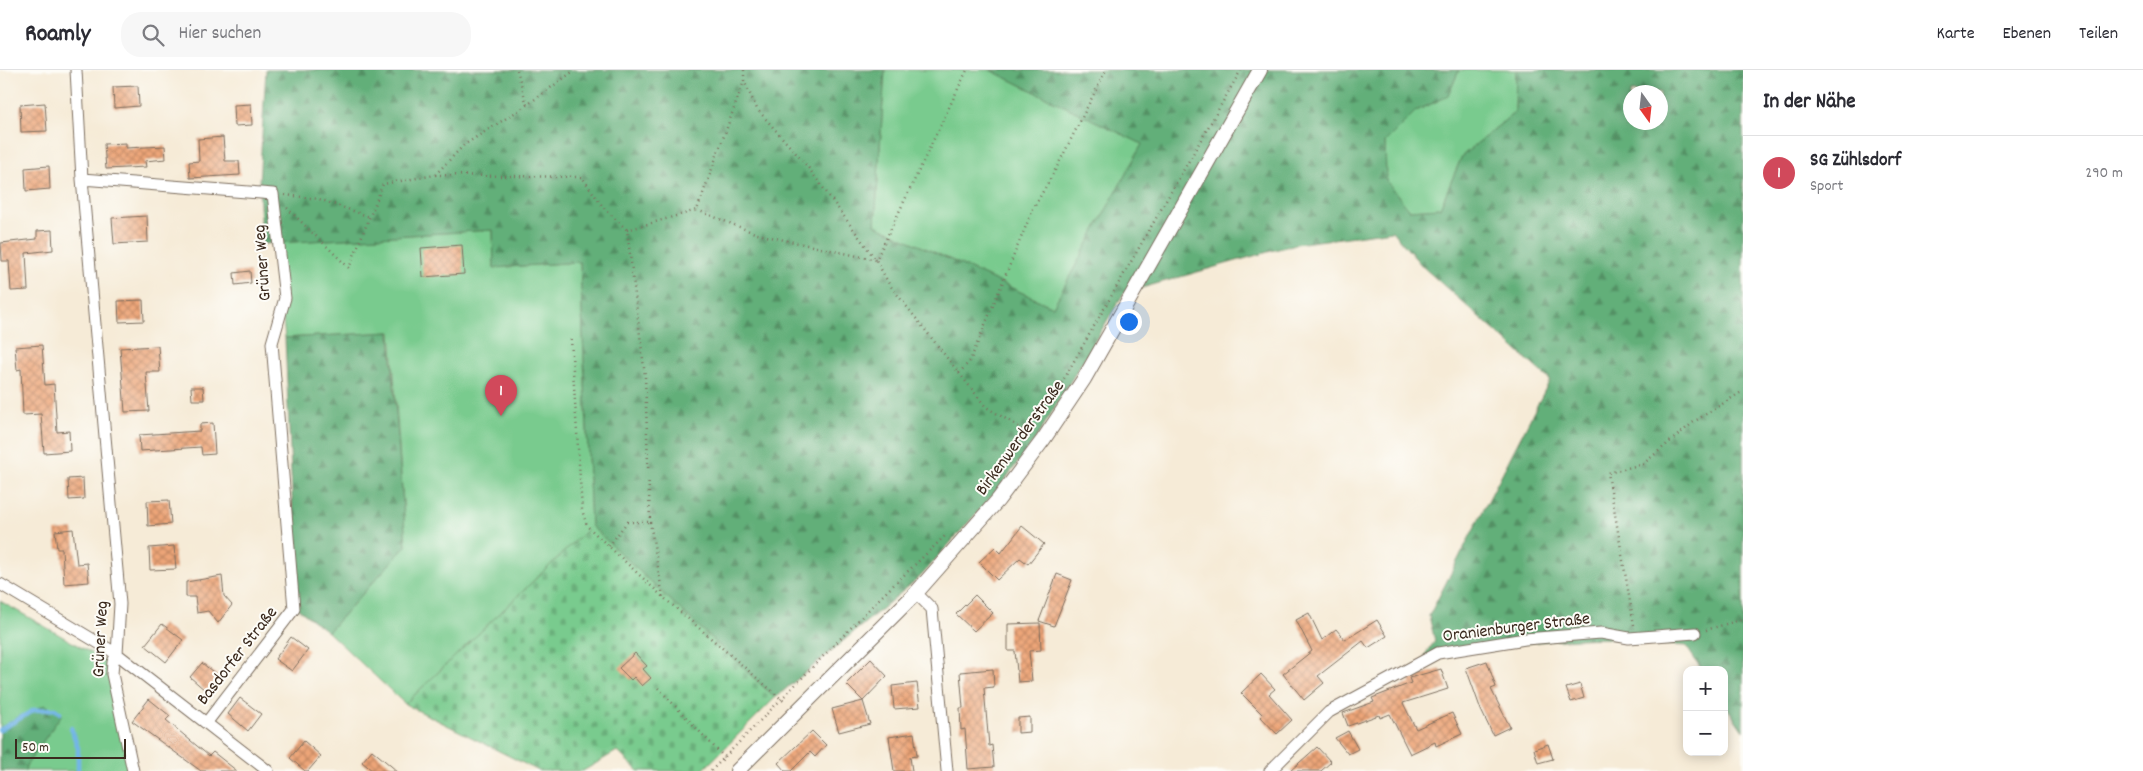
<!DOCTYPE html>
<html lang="de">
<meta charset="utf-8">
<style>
:root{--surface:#fff;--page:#f7f7f7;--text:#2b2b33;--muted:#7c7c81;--line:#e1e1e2;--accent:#d1495b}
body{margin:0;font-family:Dekko,sans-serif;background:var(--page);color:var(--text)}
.controls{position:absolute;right:15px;bottom:15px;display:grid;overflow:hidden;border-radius:10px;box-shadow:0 2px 12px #0003}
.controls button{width:45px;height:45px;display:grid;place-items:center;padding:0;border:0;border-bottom:1px solid var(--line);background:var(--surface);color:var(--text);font:25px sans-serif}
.compass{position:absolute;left:1623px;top:15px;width:45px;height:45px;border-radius:50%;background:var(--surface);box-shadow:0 2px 12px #0003;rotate:165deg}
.scale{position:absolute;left:15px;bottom:12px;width:111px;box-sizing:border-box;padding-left:5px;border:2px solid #3b2a1e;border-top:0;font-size:14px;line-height:18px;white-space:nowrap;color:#3b2a1e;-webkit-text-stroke:4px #fdfcf7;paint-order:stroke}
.you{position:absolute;left:1128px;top:251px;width:18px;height:18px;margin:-12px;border:4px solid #fff;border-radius:50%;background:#1a73e8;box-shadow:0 0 0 8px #1a73e833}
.badge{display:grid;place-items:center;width:32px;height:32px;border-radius:50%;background:var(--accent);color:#fff;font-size:16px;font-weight:700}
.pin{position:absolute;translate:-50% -41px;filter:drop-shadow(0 1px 2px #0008)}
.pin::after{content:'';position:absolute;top:26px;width:18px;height:15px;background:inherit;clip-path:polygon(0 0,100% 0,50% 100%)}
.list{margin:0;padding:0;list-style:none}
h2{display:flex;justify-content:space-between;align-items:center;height:65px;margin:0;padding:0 20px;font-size:21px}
h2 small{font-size:16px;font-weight:400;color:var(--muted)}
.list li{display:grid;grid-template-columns:32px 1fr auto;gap:15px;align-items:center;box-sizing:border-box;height:75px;padding:0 20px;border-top:1px solid var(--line)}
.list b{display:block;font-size:19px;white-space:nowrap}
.list p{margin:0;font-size:16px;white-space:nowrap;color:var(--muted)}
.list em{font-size:16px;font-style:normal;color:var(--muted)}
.icon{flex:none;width:28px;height:28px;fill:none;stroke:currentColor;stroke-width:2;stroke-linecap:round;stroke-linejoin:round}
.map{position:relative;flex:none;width:1743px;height:701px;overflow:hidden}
header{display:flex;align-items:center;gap:30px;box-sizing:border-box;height:70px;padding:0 25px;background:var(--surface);border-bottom:1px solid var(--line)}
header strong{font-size:24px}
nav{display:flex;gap:28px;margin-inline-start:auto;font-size:18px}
.search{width:350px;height:45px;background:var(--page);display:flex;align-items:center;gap:12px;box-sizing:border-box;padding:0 18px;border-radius:20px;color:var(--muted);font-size:19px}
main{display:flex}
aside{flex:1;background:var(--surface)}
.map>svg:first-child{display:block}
.grass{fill:#79cb8e;stroke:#5a7a56}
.forest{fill:url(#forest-firs);stroke:#4e6c4c;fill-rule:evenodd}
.cemetery{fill:url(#cemetery-stones);stroke:#5a7a56}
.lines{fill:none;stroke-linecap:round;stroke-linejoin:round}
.stream{stroke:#73b5e7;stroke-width:4.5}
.building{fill:url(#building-cross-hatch)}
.minor-casing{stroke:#7c6e5f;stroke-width:13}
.tertiary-casing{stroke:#7c6e5f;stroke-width:16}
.path{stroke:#7c6e5f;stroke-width:2.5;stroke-dasharray:1 4;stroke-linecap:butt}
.minor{stroke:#fff;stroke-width:11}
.tertiary{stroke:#fff;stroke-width:14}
.labels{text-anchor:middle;stroke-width:4;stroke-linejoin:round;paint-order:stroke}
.street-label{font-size:18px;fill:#3b2a1e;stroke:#fdfcf7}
</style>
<header>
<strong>Roamly</strong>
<div class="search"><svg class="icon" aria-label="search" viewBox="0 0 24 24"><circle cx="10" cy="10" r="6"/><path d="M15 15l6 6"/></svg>Hier suchen</div>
<nav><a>Karte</a><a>Ebenen</a><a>Teilen</a></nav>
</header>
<main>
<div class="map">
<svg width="1743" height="701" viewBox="0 0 1743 701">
<defs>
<pattern id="forest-firs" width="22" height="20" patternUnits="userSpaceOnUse" patternTransform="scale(1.25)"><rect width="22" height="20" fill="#62af79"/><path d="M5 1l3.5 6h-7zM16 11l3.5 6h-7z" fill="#528f63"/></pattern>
<pattern id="cemetery-stones" width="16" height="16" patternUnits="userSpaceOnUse" patternTransform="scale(1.25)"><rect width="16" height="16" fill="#79cb8e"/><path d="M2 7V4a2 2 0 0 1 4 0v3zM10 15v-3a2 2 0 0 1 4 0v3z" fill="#6aae7a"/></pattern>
<pattern id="building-cross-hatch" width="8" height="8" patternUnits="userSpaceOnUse" patternTransform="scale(1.25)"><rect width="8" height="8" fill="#eda578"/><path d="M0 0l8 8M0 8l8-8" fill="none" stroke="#c18762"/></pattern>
</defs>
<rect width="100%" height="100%" fill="#fdfcf7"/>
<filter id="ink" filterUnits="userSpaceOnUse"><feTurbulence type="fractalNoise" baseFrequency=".02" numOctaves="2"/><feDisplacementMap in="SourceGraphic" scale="10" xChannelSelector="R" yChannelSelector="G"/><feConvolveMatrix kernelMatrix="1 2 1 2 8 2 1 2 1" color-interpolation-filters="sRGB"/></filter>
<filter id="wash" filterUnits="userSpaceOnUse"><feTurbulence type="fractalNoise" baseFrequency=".0096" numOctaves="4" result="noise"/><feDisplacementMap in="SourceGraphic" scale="20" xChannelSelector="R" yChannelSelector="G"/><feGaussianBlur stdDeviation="1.12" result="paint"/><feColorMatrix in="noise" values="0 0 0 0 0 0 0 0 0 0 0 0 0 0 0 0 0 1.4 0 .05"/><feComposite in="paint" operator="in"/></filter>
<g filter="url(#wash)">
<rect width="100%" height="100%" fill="#f6ebd7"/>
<path class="grass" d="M 885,0 L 990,0 L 1143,74 L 1053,237 L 875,155 Z
M 1459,0 L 1516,0 L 1515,42 L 1462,86 L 1440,138 L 1409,140 L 1386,110 L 1385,72 L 1416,41 L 1448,26 Z
M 493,160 L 494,198 L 580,192 L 591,456 L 405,634 L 328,562 L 406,476 L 391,262 L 285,268 L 274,173 Z
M 0,531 L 107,592 L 132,701 L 25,701 L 20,646 L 0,658 Z"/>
<path class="forest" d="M 266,0 L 885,0 L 875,155 L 1053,237 L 1142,74 L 990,0 L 1459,0 L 1448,26 L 1416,41 L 1385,72 L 1386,110 L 1409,140 L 1440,138 L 1462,86 L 1515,42 L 1516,0 L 1743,0 L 1743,661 L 1724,633 L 1724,600 L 1702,600 L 1686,576 L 1635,573 C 1612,559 1459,581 1424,586 L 1435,571 L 1429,546 L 1550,310 L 1423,197 L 1392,161 L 1296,174 L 1124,223 L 1035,370 L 998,419 L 921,506 L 775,628 L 591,456 L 580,192 L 494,198 L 493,160 L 262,174 L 259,114 ZM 1630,22 L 1660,22 L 1660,52 L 1630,52 Z
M 390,262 L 406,476 L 328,562 L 297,538 L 285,268 Z
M 45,635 L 62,644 L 26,696 L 25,701 L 0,701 L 0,658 L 20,646 Z"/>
<path class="cemetery" d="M 591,456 L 775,628 L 702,701 L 638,701 L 617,681 L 583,701 L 539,701 L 405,634 Z"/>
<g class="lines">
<path class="stream" d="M 71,658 L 78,678 L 78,701
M 0,660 L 34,640 L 55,639 L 60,643"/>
</g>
<g id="blocks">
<path class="building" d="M 138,16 L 139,36 L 114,38 L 113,17 Z
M 45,33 L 47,61 L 21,62 L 20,35 Z
M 251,34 L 252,55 L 235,56 L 234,35 Z
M 223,67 L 225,91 L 239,91 L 240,105 L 190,108 L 189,92 L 199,91 L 198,69 Z
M 126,73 L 126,78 L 165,76 L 166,89 L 145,91 L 146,97 L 106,99 L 104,74 Z
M 49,96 L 50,119 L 26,121 L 25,98 Z
M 147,146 L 148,172 L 114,174 L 112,148 Z
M 52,160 L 53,180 L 26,183 L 28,220 L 11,221 L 9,191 L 2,191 L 1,173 L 37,169 L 37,161 Z
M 462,175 L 464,204 L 423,207 L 421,178 Z
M 250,201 L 251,213 L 235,215 L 234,203 Z
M 143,230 L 144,251 L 119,252 L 118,231 Z
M 42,275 L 45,315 L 54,314 L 57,362 L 69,361 L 70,381 L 44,383 L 41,344 L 23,345 L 21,299 L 17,300 L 15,277 Z
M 158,276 L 160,302 L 146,302 L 149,341 L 125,342 L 120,278 Z
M 191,317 L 203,317 L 204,330 L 192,330 Z
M 213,353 L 215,384 L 202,385 L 201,377 L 140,381 L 139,365 L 200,361 L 200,354 Z
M 83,408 L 84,429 L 69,430 L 68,409 Z
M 169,430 L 171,454 L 148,456 L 147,431 Z
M 1022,456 L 1044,474 L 1028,494 L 1020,488 L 997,510 L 979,492 L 995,477 L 1001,483 Z
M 73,459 L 77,494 L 87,493 L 89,512 L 64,514 L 62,479 L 57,479 L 55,461 Z
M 174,476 L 176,499 L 150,500 L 149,478 Z
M 1057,504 L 1072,510 L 1054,556 L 1039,551 Z
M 222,506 L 224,526 L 232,535 L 218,553 L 208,541 L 197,543 L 195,527 L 186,527 L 186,512 Z
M 975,525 L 993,543 L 974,561 L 956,544 Z
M 1309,543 L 1322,570 L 1336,559 L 1345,570 L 1377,550 L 1387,566 L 1368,578 L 1363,571 L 1318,606 L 1324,613 L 1304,630 L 1283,604 L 1312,581 L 1296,550 Z
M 1040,553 L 1041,580 L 1029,581 L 1032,611 L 1018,612 L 1015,581 L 1008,581 L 1008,554 Z
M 162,554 L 183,570 L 166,592 L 145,575 Z
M 291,567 L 308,580 L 292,601 L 275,589 Z
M 635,583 L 647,596 L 643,599 L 651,608 L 642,616 L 634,607 L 631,610 L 619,598 Z
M 871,589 L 887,606 L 863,631 L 846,614 Z
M 1487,591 L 1496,617 L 1491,619 L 1510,657 L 1493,665 L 1481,640 L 1466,598 Z
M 202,593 L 218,606 L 206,621 L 190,607 Z
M 993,599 L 994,617 L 984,618 L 989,676 L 992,675 L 994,697 L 968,699 L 965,659 L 961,660 L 960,638 L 963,638 L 960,602 Z
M 1441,599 L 1448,619 L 1403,633 L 1416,659 L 1452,643 L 1462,664 L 1436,676 L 1435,672 L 1410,684 L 1390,644 L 1380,648 L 1379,645 L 1348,656 L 1343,643 L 1374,632 L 1372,628 L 1411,613 L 1409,608 Z
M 1261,604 L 1275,619 L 1269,624 L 1292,650 L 1277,664 L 1261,647 L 1263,645 L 1241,623 Z
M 917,613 L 920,637 L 894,639 L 892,616 Z
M 1580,614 L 1584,628 L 1571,632 L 1566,618 Z
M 240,628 L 261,644 L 248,661 L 228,644 Z
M 149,629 L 170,646 L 166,650 L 209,686 L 213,682 L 237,701 L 201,701 L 132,651 Z
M 863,631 L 870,654 L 839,662 L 832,639 Z
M 1030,647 L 1030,662 L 1018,663 L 1018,648 Z
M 812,661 L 826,675 L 815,687 L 810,682 L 791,701 L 785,701 L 778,693 Z
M 1348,661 L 1358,679 L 1348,684 L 1335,668 Z
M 914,663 L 917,686 L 910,687 L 912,701 L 894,701 L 889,667 Z
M 304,671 L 321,686 L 308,701 L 305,701 L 290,688 Z
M 1548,674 L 1553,689 L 1538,693 L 1534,679 Z
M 1317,677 L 1331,692 L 1321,701 L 1290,701 Z
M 372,680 L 397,701 L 373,701 L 362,692 Z"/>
</g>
</g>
<g filter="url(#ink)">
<use href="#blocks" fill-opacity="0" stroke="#7c6e5f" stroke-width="1"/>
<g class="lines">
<defs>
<path id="minor" d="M 76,0 L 82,109 L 120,534 L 117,584 L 113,592 L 112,604 L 133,701
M 82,109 L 273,124 L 285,228 L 272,273 L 294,539 L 207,652
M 0,514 L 117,584 L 268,701
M 916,523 L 932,539 L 947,701
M 1270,701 L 1329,642 L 1438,583 L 1525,569 L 1601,563 L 1629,568 L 1695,563"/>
<path id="tertiary" d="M 737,701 L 916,523 L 998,430 L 1043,370 L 1084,309 L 1260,0"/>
</defs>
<use href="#minor" class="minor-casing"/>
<use href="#tertiary" class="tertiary-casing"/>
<path class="path" d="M 517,0 L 527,35
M 744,0 L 744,11 L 757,39 L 807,96 L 876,190 L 889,214 L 959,303 L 986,337 L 1031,364
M 435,105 L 582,107 L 603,137 L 627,160 L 645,306 L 650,452 L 663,527
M 285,125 L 319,129 L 370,147
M 287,138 L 349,198 L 383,114 L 435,105 L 464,75 L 527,35 L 575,0
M 697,140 L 757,164 L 876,190 L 967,0
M 627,160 L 697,140 L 744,11
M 571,269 L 582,440 L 587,456 L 663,527 L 786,633
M 959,303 L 970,291 L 1033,139 L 1058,95 L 1106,0
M 1054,326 L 1241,0
M 609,476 L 627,452 L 650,452
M 1634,555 L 1608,403 L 1643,394 L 1695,351 L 1743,321
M 1706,560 L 1743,549
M 658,618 L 724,687
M 711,701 L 881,527 L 945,466"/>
<use href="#minor" class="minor"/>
<use href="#tertiary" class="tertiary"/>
</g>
</g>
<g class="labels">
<g class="street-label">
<text transform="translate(261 193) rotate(-94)" y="6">Grüner Weg</text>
<text transform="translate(1019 367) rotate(-54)" y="6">Birkenwerderstraße</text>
<text transform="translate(1516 556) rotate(-7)" y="6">Oranienburger Straße</text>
<text transform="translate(99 569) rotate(-87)" y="6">Grüner Weg</text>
<text transform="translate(236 585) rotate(-52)" y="6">Basdorfer Straße</text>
</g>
</g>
</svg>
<div class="controls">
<button>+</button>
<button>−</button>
</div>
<svg class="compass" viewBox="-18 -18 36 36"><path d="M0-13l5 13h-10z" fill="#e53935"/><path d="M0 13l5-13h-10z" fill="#7c7c81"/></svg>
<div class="scale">50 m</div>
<div class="you"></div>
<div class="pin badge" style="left:501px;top:346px">1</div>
</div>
<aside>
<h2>In der Nähe<small></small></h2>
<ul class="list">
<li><span class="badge">1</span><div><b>SG Zühlsdorf</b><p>Sport</p></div><em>290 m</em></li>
</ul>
</aside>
</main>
